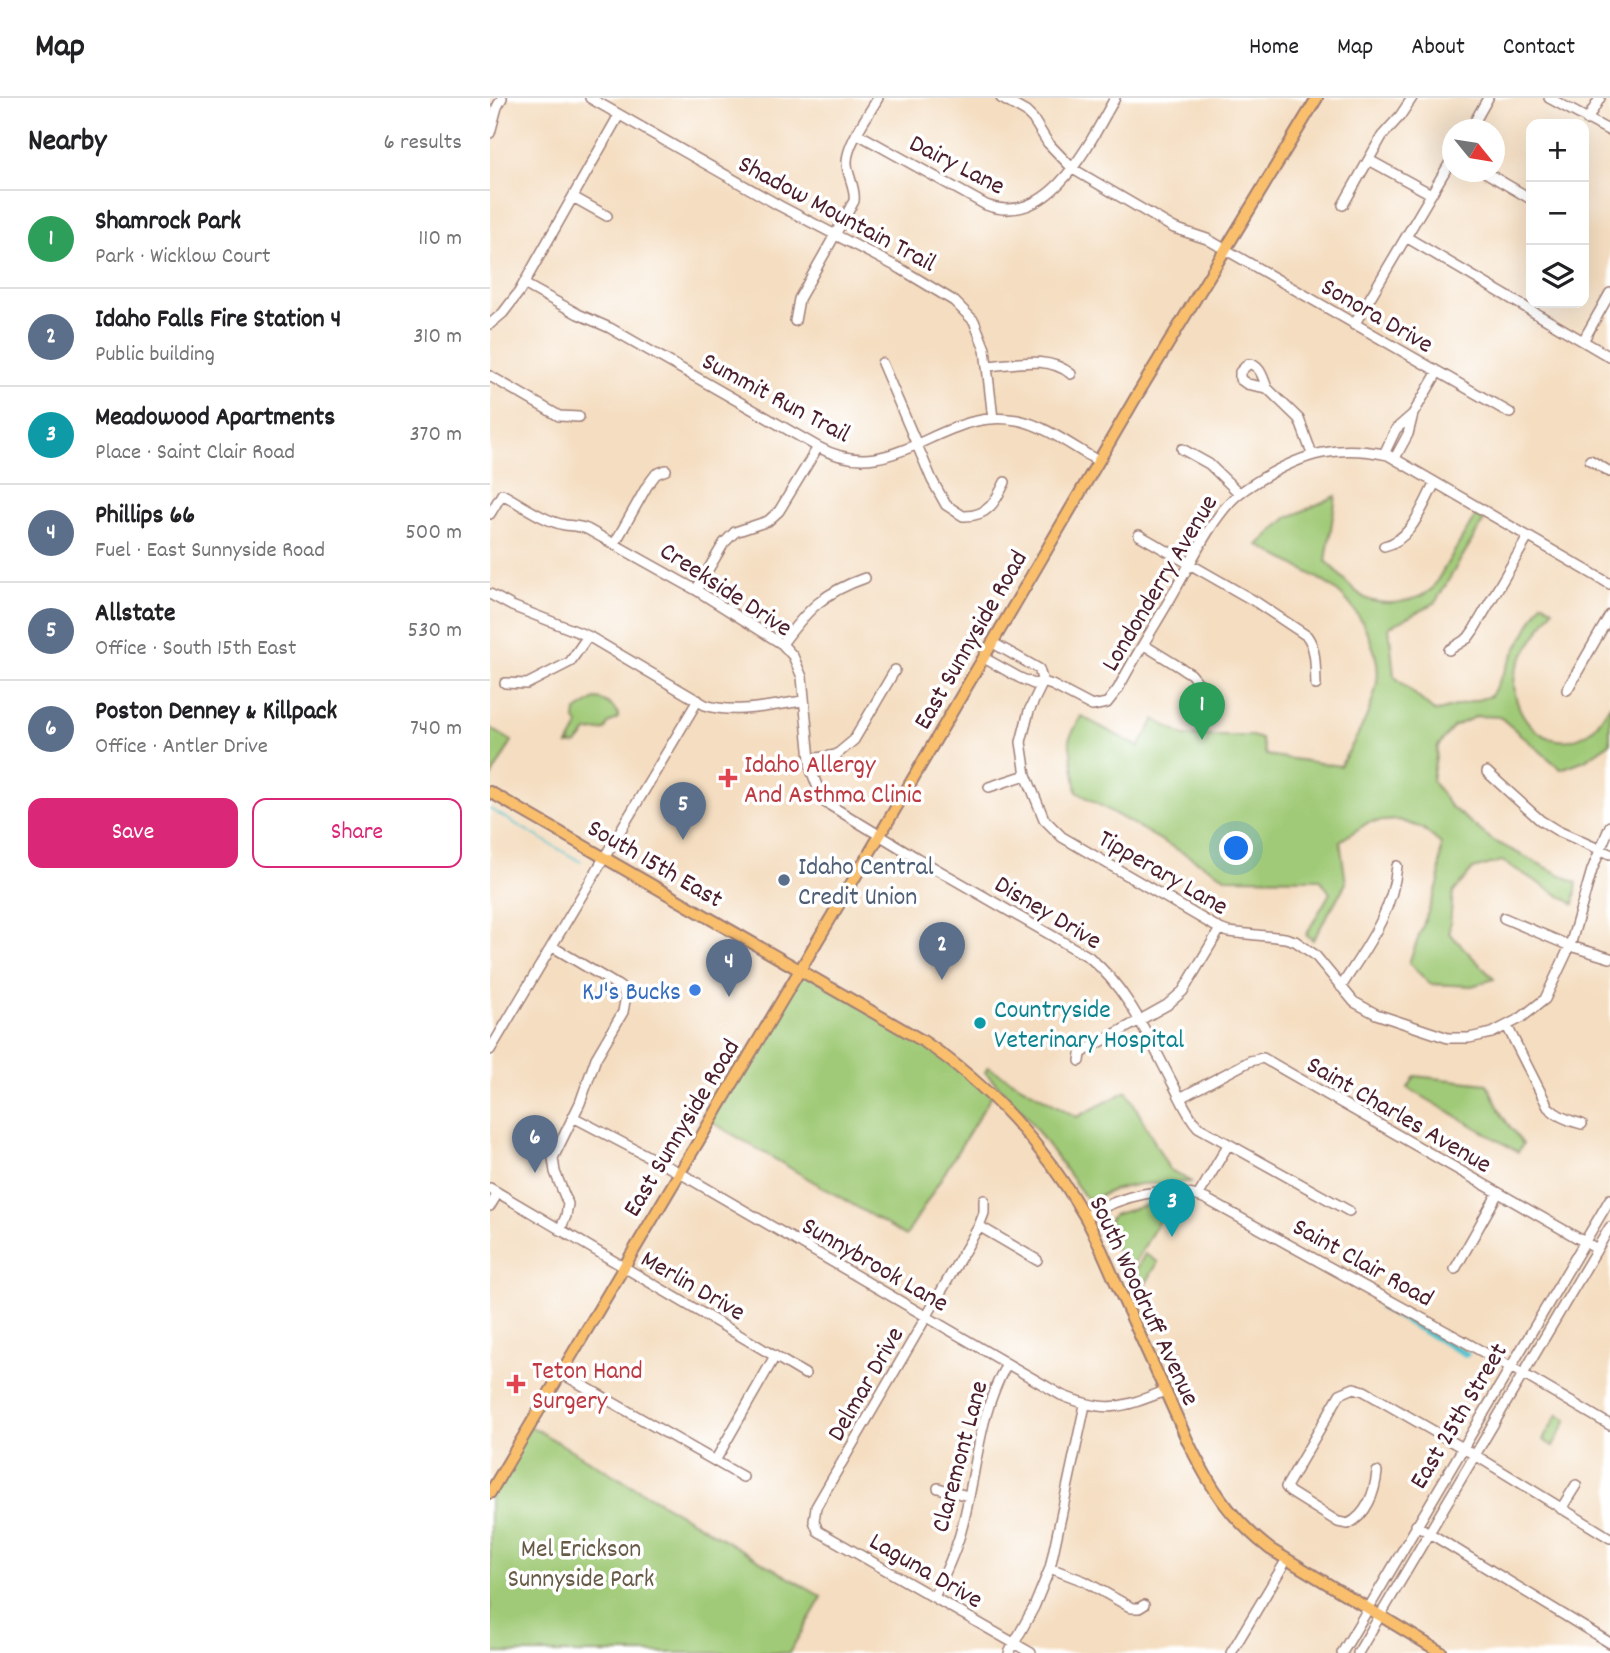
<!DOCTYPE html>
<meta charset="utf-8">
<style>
:root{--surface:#fff;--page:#f2f2f2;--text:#202124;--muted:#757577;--line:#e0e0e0;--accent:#db2777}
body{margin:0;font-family:Dekko,sans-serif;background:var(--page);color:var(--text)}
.controls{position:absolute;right:21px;top:21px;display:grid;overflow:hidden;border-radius:14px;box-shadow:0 7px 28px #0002}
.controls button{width:63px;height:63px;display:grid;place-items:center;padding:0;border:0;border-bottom:2px solid var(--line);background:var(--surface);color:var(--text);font:35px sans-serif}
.compass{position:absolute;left:952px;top:21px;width:63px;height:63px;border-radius:50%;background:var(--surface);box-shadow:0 7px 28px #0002;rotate:120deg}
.you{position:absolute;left:747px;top:751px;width:24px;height:24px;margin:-18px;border:5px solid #fff;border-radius:50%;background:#1a73e8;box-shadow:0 0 0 10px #1a73e833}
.badge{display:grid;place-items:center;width:46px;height:46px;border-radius:50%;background:var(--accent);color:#fff;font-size:23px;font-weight:700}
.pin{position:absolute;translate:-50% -58px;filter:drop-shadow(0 2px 4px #0008)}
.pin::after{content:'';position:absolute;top:37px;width:24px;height:21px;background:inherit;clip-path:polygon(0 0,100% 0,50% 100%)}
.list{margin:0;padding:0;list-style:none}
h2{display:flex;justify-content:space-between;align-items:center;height:91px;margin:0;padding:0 28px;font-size:30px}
h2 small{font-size:23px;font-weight:400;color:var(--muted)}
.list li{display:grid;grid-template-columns:46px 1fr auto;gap:21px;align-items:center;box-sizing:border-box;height:98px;padding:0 28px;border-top:2px solid var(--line)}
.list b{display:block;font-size:26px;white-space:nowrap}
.list p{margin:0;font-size:23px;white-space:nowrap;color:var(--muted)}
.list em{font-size:23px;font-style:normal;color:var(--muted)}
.actions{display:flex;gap:14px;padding:21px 28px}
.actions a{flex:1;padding:16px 0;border:2px solid var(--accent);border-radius:14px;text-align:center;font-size:24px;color:var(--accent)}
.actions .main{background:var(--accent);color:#fff}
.icon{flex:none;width:38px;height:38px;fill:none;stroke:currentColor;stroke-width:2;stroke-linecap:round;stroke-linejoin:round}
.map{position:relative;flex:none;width:1120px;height:1555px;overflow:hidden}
header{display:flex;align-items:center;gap:42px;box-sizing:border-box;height:98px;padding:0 35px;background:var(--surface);border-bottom:2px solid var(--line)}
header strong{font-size:33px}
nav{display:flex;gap:38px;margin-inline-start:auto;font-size:24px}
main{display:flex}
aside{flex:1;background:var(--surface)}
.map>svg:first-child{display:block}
.green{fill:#a0ca77;stroke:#757451;stroke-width:2}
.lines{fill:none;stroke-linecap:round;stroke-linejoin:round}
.stream{stroke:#52bfca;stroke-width:2}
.canal{stroke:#52bfca;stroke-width:7}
.minor-casing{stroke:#9f7e76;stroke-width:12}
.major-casing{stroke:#9f7e76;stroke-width:14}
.minor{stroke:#fff;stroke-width:9}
.major{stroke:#f9bf6d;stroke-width:10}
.health-dot{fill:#e0444e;stroke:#fff;stroke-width:2.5}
.service-dot{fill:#5c6f8a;stroke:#fff;stroke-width:2.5}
.shop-dot{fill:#3f7fe0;stroke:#fff;stroke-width:2.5}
.culture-dot{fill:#0f9aa8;stroke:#fff;stroke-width:2.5}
.labels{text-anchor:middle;stroke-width:7;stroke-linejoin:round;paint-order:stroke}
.street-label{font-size:26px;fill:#4a1f2b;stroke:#fff}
.health-label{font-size:26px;fill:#be3a42;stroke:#fff;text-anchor:start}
.service-label{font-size:26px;fill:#4e5e75;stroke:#fff;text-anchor:start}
.shop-label{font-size:26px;fill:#366cbe;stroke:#fff;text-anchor:end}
.culture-label{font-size:26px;fill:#0d838f;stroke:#fff;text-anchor:start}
.park-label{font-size:26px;fill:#685b46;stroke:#fff}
</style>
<header>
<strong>Map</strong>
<nav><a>Home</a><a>Map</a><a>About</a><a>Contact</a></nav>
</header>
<main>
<aside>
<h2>Nearby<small>6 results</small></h2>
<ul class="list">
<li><span class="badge" style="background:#2e9e5b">1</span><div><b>Shamrock Park</b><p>Park · Wicklow Court</p></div><em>110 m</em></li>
<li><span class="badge" style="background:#5c6f8a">2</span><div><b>Idaho Falls Fire Station 4</b><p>Public building</p></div><em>310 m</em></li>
<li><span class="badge" style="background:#0f9aa8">3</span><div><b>Meadowood Apartments</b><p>Place · Saint Clair Road</p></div><em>370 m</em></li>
<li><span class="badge" style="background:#5c6f8a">4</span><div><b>Phillips 66</b><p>Fuel · East Sunnyside Road</p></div><em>500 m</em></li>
<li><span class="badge" style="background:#5c6f8a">5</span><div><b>Allstate</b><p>Office · South 15th East</p></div><em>530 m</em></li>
<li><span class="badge" style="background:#5c6f8a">6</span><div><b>Poston Denney &amp; Killpack</b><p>Office · Antler Drive</p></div><em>740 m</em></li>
</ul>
<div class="actions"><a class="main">Save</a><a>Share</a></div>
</aside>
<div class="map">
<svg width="1120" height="1555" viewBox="0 0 1120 1555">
<rect width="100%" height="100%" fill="#fff"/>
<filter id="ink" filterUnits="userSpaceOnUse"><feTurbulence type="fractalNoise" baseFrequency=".0143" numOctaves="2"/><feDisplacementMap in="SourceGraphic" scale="14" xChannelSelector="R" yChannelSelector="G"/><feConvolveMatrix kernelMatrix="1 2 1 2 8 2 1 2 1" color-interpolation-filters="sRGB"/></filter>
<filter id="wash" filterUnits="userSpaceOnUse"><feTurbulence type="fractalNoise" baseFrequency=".00686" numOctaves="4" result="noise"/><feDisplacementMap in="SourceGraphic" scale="28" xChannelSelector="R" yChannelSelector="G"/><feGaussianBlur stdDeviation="1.57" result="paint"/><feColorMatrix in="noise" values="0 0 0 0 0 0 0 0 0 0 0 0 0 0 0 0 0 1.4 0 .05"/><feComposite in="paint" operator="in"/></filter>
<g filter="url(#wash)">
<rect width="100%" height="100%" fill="#f4ddc0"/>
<path class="green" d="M 846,398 L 836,463 C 846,472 866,497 877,501 C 897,509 926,504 942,491 L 986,417 L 994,422 L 945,505 L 899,529 L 904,578 L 945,614 L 1001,598 L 1052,504 L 1063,511 C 1055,525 1030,559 1026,572 C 1015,612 1055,660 1096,636 C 1106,631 1114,616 1120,607 L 1120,645 L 1095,662 L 1071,671 L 1010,619 L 987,618 L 963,629 L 948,648 L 942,682 L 960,708 L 1002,742 L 1087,785 L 1084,806 L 1012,763 L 983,771 L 963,795 L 959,835 L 1004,881 L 982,888 L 940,886 L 919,865 L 949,784 L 951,746 L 932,730 L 909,722 L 879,724 L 850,743 L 856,785 L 823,842 L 816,837 L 840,795 L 830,781 L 737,780 L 587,694 L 579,641 L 591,618 L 649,649 L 665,621 L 694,638 L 762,638 L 771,641 L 776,657 L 850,668 C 865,642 882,615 887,584 C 892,554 868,508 843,490 C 820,474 793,461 768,447 L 797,420 Z
M 105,601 C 114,601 123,608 128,615 L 128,620 L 118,626 L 115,632 L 97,634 L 87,646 L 78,647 L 89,627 L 85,622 L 86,613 Z
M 0,630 L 22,643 L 0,681 Z
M 310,872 L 448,953 L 502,997 L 416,1138 L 220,1023 Z
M 498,969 L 587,1019 L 637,993 L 679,1071 L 701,1084 L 649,1086 L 623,1092 L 600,1102 L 596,1100 L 535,1016 L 495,974 Z
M 925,978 L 997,986 L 1013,1019 L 1033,1046 L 1028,1054 L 918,990 Z
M 663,1105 L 679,1105 L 637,1179 L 616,1127 L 623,1117 Z
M 655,1156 L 668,1164 L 655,1187 L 642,1180 Z
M 1068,1316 L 1077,1322 L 1063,1348 L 1053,1342 Z
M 40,1328 L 332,1499 L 299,1555 L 0,1555 L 0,1396 Z"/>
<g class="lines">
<path class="stream" d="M 0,711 L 91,764"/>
<path class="canal" d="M 891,1209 L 976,1256"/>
</g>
</g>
<g filter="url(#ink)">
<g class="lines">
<defs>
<path id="minor" d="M 100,0 L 290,108 L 411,171 L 464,203 L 484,223 L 495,251 L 503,321
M 511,0 L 536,14 L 543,21 L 558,45 L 583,71 L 684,130 L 717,141 L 1020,315
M 1059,0 L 1120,33
M 1097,22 L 1110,0
M 980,32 L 998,0
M 0,35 L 7,9 L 12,0
M 368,36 L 496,107 C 560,131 600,44 625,0
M 879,62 L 941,96
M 995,74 L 1041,101
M 83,99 L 117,118
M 853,107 L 892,38 L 910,18 L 922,0
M 916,139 L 1120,259
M 34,186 L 88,216 L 120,230 L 328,349 C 405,391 450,308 527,322 C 555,327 583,349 608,363
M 305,223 L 309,201 L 364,103 C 366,89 357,78 357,65 C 356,47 379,16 388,0
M 0,226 L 13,215 L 29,194 L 129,17
M 864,227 L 962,61
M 1093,243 L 1120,195
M 392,265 L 442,382 L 456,407 L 473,418 C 498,419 506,403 515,384
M 758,266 C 770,266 773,280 777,290 L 757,286 L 750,281 L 750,274 Z
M 499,268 C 526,266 558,257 581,276
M 0,278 L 69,318 L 89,319
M 777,290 L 809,321 L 822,356
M 692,351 L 719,366 L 749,395
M 894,356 L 906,331 L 922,317
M 905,360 L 918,336 L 923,316 L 947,275
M 1100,362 L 1120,374
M 0,416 L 12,396 C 31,406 53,423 75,427 C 83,428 89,428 97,431 L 206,492 L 292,546 L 303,558 L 312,579 L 321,672 L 333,703 L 427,760 L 599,859 C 639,892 659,941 683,986 C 691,1001 697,1017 708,1029 L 859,1113
M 649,437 L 766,504 L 817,538 C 827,552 825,570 826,587
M 125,445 L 157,388 L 166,376 L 176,372
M 894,448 C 922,442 932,408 945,385
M 206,492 L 234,445 L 245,434 L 278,423 L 289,413 L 328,349
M 0,496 L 22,508 L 98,538 L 215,607 C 246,617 282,607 313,603
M 503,545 L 549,571 L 553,584
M 292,546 C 317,512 334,494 375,480
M 654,547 L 701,576 L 710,587
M 959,552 L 978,540 L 983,533 L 1038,439
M 494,560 L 530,580 L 544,586 L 553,584 L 562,587 L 602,608 L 617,605 L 628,591 C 645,558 666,526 684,494 C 702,463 717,429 741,403 C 749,394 760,388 771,381 C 815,355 847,346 898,357 L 1120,486
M 553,584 L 539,613 L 531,644 L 536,677 L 554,721 L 572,739 L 730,831 L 738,834 L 795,840 L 805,843 L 825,857 L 864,904 L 886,916 L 958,940 L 979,940 L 1002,935 L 1031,920 L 1055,901 L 1080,848 L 1102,772 L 1120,728
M 15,585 L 37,586 L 80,564 L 98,538
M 1077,592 L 1120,517
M 321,661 L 346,657 L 364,642 L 405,572
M 997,674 L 1050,722 L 1068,733 L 1120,756
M 499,689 L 536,677
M 1014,820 L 1080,848 L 1120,860
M 63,849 L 127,887 L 133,891 L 135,903 L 133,914 L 106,960 L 90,1005 L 63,1060 L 65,1074 L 78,1106 L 76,1118 L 70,1132
M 851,889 C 876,849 902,817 907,768
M 1017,928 L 1058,1009 C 1068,1019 1079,1023 1092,1026
M 0,952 L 208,602
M 590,963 L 591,956 L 596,952 L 677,907 L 693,893 L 730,831
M 690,1000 L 760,963 L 773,960 L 1107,1151
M 83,1019 L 190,1075 L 571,1297 C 617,1316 631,1310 675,1293
M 0,1090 L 315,1276
M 708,1098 L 738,1047
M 494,1102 L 494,1115 L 489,1128 L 326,1409 L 324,1423 L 328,1433 L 541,1555
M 0,1108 L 8,1095
M 595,1118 C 633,1098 673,1085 716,1101 L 1033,1276 L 1120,1327
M 489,1128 L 547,1162
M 965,1171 L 1008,1095
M 71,1275 L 253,1379
M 225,1363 L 285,1258
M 887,1374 C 885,1394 877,1417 858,1426 L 848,1424 L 800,1394 L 796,1389 L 850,1296 L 864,1290 L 874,1293 L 985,1357 L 1120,1440
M 448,1390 L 478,1398
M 1071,1411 L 1086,1387
M 926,1427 L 1120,1545
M 560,1470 L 594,1483 L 642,1510 L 649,1510 L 654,1507
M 444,1499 C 454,1477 465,1456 471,1433 C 487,1377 487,1317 517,1266
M 519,1555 L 544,1509 L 560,1470 L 595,1307
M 741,1555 L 797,1461
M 852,1555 L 1120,1101
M 868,1555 L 1120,1129"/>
<path id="major" d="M 0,694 L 433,943 C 499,987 554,1048 594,1117 C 608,1141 618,1168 630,1194 C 653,1244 676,1294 698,1344 C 720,1389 740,1420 780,1451 L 952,1555
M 0,1395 L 390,737 L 646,299 L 827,0"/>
</defs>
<use href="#minor" class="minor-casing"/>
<use href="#major" class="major-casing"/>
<use href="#minor" class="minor"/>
<use href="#major" class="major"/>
</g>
</g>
<g class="health-dot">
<path d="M234.5 669.5h7v7h7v7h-7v7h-7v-7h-7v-7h7z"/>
<path d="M22.5 1275.5h7v7h7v7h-7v7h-7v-7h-7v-7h7z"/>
</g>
<circle class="service-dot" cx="294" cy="782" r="7"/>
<circle class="shop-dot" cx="205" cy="892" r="7"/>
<circle class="culture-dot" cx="490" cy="925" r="7"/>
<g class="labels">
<g class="street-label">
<text transform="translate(468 65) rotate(27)" y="9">Dairy Lane</text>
<text transform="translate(348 114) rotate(28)" y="9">Shadow Mountain Trail</text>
<text transform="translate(888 216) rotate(30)" y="9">Sonora Drive</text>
<text transform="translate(287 298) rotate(28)" y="9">Summit Run Trail</text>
<text transform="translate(668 484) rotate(-59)" y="9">Londonderry Avenue</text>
<text transform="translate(237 490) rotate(33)" y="9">Creekside Drive</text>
<text transform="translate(479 541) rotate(-60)" y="9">East Sunnyside Road</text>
<text transform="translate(166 764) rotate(30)" y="9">South 15th East</text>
<text transform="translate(674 773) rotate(30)" y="9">Tipperary Lane</text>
<text transform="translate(559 813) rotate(31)" y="9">Disney Drive</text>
<text transform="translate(910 1015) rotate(30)" y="9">Saint Charles Avenue</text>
<text transform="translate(190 1029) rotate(-59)" y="9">East Sunnyside Road</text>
<text transform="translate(874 1163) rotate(29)" y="9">Saint Clair Road</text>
<text transform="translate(386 1165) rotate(30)" y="9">Sunnybrook Lane</text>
<text transform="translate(204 1186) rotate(30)" y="9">Merlin Drive</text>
<text transform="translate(656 1202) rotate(65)" y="9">South Woodruff Avenue</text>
<text transform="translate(374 1285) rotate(-60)" y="9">Delmar Drive</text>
<text transform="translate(967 1317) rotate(-59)" y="9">East 25th Street</text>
<text transform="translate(468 1358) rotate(-75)" y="9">Claremont Lane</text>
<text transform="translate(437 1471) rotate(30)" y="9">Laguna Drive</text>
</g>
<g class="health-label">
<text x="254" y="674">Idaho Allergy<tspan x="254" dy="30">And Asthma Clinic</tspan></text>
<text x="42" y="1280">Teton Hand<tspan x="42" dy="30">Surgery</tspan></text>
</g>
<g class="service-label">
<text x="308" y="776">Idaho Central<tspan x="308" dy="30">Credit Union</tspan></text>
</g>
<g class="shop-label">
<text x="191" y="901">KJ's Bucks</text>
</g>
<g class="culture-label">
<text x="504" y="919">Countryside<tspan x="504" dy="30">Veterinary Hospital</tspan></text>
</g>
<g class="park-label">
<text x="91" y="1458">Mel Erickson<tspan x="91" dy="30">Sunnyside Park</tspan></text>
</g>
</g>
</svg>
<div class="controls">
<button>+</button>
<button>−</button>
<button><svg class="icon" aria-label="layers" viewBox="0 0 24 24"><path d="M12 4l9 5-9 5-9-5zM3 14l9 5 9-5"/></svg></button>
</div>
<svg class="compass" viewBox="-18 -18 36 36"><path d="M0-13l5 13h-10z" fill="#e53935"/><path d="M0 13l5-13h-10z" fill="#757577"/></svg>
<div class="you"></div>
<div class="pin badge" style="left:712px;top:642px;background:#2e9e5b">1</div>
<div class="pin badge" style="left:452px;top:882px;background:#5c6f8a">2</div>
<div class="pin badge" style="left:682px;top:1139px;background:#0f9aa8">3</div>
<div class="pin badge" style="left:239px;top:899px;background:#5c6f8a">4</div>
<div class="pin badge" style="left:193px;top:742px;background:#5c6f8a">5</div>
<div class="pin badge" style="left:45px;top:1075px;background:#5c6f8a">6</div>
</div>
</main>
